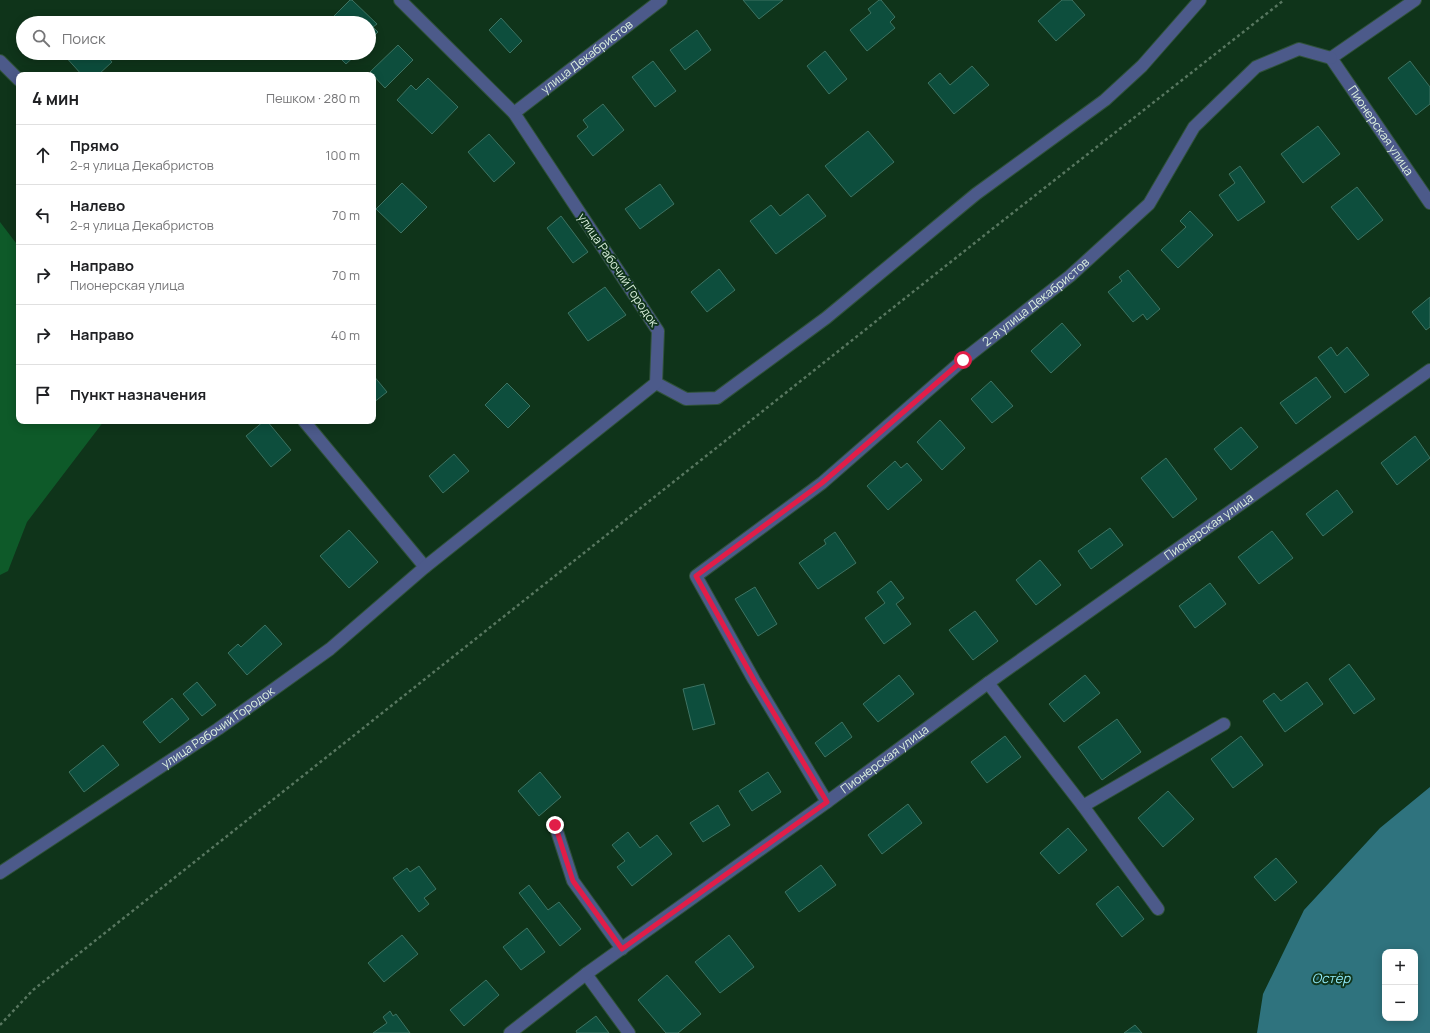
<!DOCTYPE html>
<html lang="ru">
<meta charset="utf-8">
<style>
:root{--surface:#fff;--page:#f2f2f2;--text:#202124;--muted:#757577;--line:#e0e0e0}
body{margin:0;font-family:Manrope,sans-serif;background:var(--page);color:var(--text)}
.controls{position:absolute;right:12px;bottom:12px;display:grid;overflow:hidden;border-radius:8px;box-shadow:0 2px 10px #0003}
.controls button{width:36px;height:36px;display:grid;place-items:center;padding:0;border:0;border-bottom:1px solid var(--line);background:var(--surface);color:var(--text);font:20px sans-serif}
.stop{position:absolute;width:12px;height:12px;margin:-9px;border:3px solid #e11d48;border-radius:50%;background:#fff}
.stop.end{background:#e11d48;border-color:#fff;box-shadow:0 1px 4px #0008}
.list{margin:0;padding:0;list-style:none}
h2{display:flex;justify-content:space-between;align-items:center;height:52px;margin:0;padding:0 16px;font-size:17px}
h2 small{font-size:13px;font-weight:400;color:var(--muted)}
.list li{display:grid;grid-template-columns:26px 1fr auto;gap:12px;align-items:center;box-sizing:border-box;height:60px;padding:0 16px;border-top:1px solid var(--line)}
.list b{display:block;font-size:15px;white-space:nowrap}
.list p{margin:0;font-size:13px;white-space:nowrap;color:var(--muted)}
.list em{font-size:13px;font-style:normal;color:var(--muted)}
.icon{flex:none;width:22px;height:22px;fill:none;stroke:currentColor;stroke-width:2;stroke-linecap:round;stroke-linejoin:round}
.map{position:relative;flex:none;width:1430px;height:1033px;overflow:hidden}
.search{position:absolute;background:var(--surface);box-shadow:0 2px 10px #0003;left:16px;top:16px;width:360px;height:44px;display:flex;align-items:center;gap:10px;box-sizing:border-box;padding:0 14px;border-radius:22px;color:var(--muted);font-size:15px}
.panel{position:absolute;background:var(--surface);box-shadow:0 2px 10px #0003;left:16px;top:72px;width:360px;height:352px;border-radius:8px}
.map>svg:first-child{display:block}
.green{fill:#0e5a29}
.water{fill:#2f737e;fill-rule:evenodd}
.building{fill:#0d4e3d;stroke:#3e7362}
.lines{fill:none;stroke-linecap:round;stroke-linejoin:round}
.minor-casing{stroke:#30523a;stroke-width:14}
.path{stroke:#587760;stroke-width:2.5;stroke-dasharray:3 3;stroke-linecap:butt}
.minor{stroke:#4c5a8a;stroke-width:12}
.route{stroke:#e11d48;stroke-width:5}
.labels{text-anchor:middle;stroke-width:4;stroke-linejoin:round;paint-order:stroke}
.street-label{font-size:12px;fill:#dcf1df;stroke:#0f341a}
.water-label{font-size:13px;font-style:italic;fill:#91eaf9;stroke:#0f341a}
</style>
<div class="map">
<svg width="1430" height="1033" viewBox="0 0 1430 1033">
<rect width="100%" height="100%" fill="#0f341a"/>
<path class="green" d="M 0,222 L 19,247 L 19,421 L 104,421 L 27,522 L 8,571 L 0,575 Z"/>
<path class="water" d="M 1430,787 L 1430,1033 L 1257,1033 L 1263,994 L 1304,910 L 1380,828 ZM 1385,952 L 1415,952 L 1415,1018 L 1385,1018 Z"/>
<path class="building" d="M 350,0 L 352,0 L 377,24 L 373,27 L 378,32 L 369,41 L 369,23 L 327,23 Z
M 743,0 L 783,0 L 759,19 Z
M 879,0 L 881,0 L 895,17 L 890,22 L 895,28 L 867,51 L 850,30 L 871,13 L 868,9 Z
M 1062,0 L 1072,0 L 1085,15 L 1056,41 L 1038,21 Z
M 501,18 L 522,41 L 510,53 L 489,30 Z
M 697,30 L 711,50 L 685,70 L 670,50 Z
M 398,45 L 413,60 L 385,88 L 370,72 Z
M 825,51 L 847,79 L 829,94 L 807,66 Z
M 66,53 L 104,53 L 112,62 L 98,75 L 82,75 L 64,55 Z
M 335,53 L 358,53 L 346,64 Z
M 653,61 L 676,91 L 655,107 L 632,77 Z
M 1410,61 L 1430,87 L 1430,104 L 1416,115 L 1388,78 Z
M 972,66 L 989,85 L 954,114 L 928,83 L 940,73 L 950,85 Z
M 428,78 L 458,107 L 432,134 L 397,100 L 411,85 L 416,90 Z
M 603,104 L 624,130 L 593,156 L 577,136 L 588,127 L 583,120 Z
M 1318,126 L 1340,154 L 1303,183 L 1281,154 Z
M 868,131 L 894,162 L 851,197 L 825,166 Z
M 489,134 L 515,163 L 494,182 L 468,152 Z
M 1240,166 L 1265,202 L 1238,221 L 1219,195 L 1235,183 L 1229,174 Z
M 402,183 L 427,207 L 401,233 L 376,209 Z
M 660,184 L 674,204 L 640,229 L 625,209 Z
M 1357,187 L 1383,220 L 1358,240 L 1331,207 Z
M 808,194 L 826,216 L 776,254 L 750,221 L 771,205 L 780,216 Z
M 1190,211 L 1213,235 L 1178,268 L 1161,250 L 1186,227 L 1180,221 Z
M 561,216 L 588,252 L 573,263 L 547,228 Z
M 719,269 L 735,290 L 707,312 L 691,292 Z
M 1128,270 L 1160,309 L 1147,320 L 1143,314 L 1133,322 L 1108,292 L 1122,281 L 1119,277 Z
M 605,287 L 626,315 L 588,341 L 568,313 Z
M 1430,297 L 1430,327 L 1426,330 L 1412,312 Z
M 1062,323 L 1081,345 L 1051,373 L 1031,351 Z
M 1331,347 L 1337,356 L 1347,347 L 1369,375 L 1345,393 L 1318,357 Z
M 373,375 L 387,392 L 373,403 Z
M 1316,377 L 1331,397 L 1296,424 L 1280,403 Z
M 991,381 L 1013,406 L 992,423 L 971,399 Z
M 507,383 L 530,406 L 508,428 L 485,405 Z
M 940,420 L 965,448 L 942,470 L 917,442 Z
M 264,421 L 267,421 L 291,450 L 271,467 L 246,436 Z
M 1241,427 L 1258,447 L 1231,470 L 1214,449 Z
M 1415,436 L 1430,458 L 1397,485 L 1381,463 Z
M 454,454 L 469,471 L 443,493 L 429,476 Z
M 1166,458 L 1197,499 L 1173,518 L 1141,478 Z
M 895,461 L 901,468 L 907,463 L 922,480 L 888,510 L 867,486 Z
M 1337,490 L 1353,512 L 1323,536 L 1306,514 Z
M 1110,528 L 1123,545 L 1091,569 L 1078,551 Z
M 349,530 L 378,562 L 349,588 L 320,556 Z
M 1272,531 L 1293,558 L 1259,584 L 1238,557 Z
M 835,532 L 856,563 L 818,589 L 799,563 L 826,544 L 824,540 Z
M 1040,560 L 1061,585 L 1036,605 L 1016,580 Z
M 891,581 L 904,598 L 896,604 L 911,624 L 884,644 L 865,618 L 885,603 L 877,592 Z
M 1210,583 L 1226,604 L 1195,628 L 1179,606 Z
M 755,587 L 777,624 L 758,636 L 735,599 Z
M 975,611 L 998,641 L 973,660 L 949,630 Z
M 265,625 L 282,644 L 247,675 L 228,653 L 238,644 L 241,647 Z
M 1349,664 L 1375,699 L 1354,714 L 1329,679 Z
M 899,675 L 914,694 L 878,722 L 863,704 Z
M 1085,675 L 1100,693 L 1064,722 L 1049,704 Z
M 197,682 L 216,705 L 202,716 L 183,694 Z
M 1307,682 L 1323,704 L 1285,732 L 1263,701 L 1274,693 L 1281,701 Z
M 704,684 L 715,724 L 693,730 L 683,689 Z
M 172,698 L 189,719 L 160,743 L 143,722 Z
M 1117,719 L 1141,752 L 1102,780 L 1078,747 Z
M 842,722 L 852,737 L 825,757 L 815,743 Z
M 1005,736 L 1021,757 L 987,783 L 971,762 Z
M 1241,736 L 1263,765 L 1233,788 L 1211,759 Z
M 103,745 L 119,765 L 84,792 L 69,772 Z
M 540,772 L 561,797 L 539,816 L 518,791 Z
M 768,772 L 781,792 L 752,811 L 739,791 Z
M 1168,791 L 1194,819 L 1163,847 L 1138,818 Z
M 908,804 L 922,823 L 882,854 L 868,835 Z
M 718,805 L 730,825 L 703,842 L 690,823 Z
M 1068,828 L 1087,850 L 1059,874 L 1040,853 Z
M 628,832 L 640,848 L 657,835 L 672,854 L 632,886 L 617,867 L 625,861 L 612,845 Z
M 1276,858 L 1297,882 L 1275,901 L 1254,877 Z
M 821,865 L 836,885 L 799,912 L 785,892 Z
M 419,866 L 436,889 L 424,898 L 429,904 L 419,912 L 393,878 L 407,868 L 410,872 Z
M 529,885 L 548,910 L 559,902 L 581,929 L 560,946 L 519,893 Z
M 1118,886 L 1144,919 L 1122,937 L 1096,904 Z
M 527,928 L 545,952 L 521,970 L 503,947 Z
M 402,935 L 418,954 L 384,982 L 368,963 Z
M 729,935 L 754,967 L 720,993 L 695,962 Z
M 667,975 L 701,1014 L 678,1033 L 666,1033 L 638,1000 Z
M 486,980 L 499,995 L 464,1026 L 450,1010 Z
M 390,1011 L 393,1016 L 396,1014 L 410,1033 L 373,1033 L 387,1023 L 383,1017 Z
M 596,1016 L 609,1033 L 577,1033 L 576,1031 Z
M 1135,1025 L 1142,1033 L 1124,1033 Z"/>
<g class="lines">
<defs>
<g id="minor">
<path id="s1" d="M 1331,58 L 1430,203"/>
<path d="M 1331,58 L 1415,0"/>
<path d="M 0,61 L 19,80"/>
<path id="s2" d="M 514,113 L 661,0"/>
<path d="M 656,383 L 686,399 L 717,398 L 826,318 L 976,194 L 1105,100 L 1142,66 L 1200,0"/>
<path d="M 304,421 L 425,567"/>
<path d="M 988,683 L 1083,806 L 1158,909"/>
<path id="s3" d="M 827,802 L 754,680 L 696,576 L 822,483 L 963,360 L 1070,276 L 1149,204 L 1194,127 L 1256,67 L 1299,49 L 1331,58"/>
<path d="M 1083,806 L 1224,724"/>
<path d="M 555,825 L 573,881 L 622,949"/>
<path id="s4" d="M 0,873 L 218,729 L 330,649 L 425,567 L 656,383 L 658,331 L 514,113 L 400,0"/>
<path d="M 586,974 L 629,1033"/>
<path id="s5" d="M 510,1033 L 586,974 L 827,802 L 988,683 L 1430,370"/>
</g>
</defs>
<use href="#minor" class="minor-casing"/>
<path class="path" d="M 0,1025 L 33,990 L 991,230 L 1284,0"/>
<use href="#minor" class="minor"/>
</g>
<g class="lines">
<path class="route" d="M 555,825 L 573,881 L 622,949 L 827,802 L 754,680 L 696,576 L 822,483 L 963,360"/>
</g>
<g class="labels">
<g class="street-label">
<text dy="4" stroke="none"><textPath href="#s2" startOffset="92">улица Декабристов</textPath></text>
<text dy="4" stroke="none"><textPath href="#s1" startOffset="88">Пионерская улица</textPath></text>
<text transform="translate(618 270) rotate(56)" y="4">улица Рабочий Городок</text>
<text dy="4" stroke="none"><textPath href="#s3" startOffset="698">2-я улица Декабристов</textPath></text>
<text dy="4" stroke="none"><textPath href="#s5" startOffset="863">Пионерская улица</textPath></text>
<text dy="4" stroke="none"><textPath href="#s4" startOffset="262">улица Рабочий Городок</textPath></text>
<text dy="4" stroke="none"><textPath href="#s5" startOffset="464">Пионерская улица</textPath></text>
</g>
<g class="water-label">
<text x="1331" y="983">Остёр</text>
</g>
</g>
</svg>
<div class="controls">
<button>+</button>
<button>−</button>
</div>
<div class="stop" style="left:963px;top:360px"></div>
<div class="stop end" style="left:555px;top:825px"></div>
<div class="search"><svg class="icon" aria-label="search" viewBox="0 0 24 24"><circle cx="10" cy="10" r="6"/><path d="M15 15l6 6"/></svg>Поиск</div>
<section class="panel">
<h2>4 мин<small>Пешком · 280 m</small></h2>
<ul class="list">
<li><svg class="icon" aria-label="ahead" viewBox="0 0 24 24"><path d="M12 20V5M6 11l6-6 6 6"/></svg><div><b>Прямо</b><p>2-я улица Декабристов</p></div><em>100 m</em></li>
<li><svg class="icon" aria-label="left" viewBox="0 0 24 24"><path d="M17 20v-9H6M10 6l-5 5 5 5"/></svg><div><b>Налево</b><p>2-я улица Декабристов</p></div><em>70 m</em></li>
<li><svg class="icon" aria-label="right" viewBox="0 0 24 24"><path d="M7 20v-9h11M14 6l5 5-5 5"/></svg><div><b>Направо</b><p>Пионерская улица</p></div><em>70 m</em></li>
<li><svg class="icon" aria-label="right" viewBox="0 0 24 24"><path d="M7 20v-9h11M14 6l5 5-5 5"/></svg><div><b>Направо</b></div><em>40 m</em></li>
<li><svg class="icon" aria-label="arrive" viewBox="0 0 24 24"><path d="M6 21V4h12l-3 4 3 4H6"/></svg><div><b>Пункт назначения</b></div></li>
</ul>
</section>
</div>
